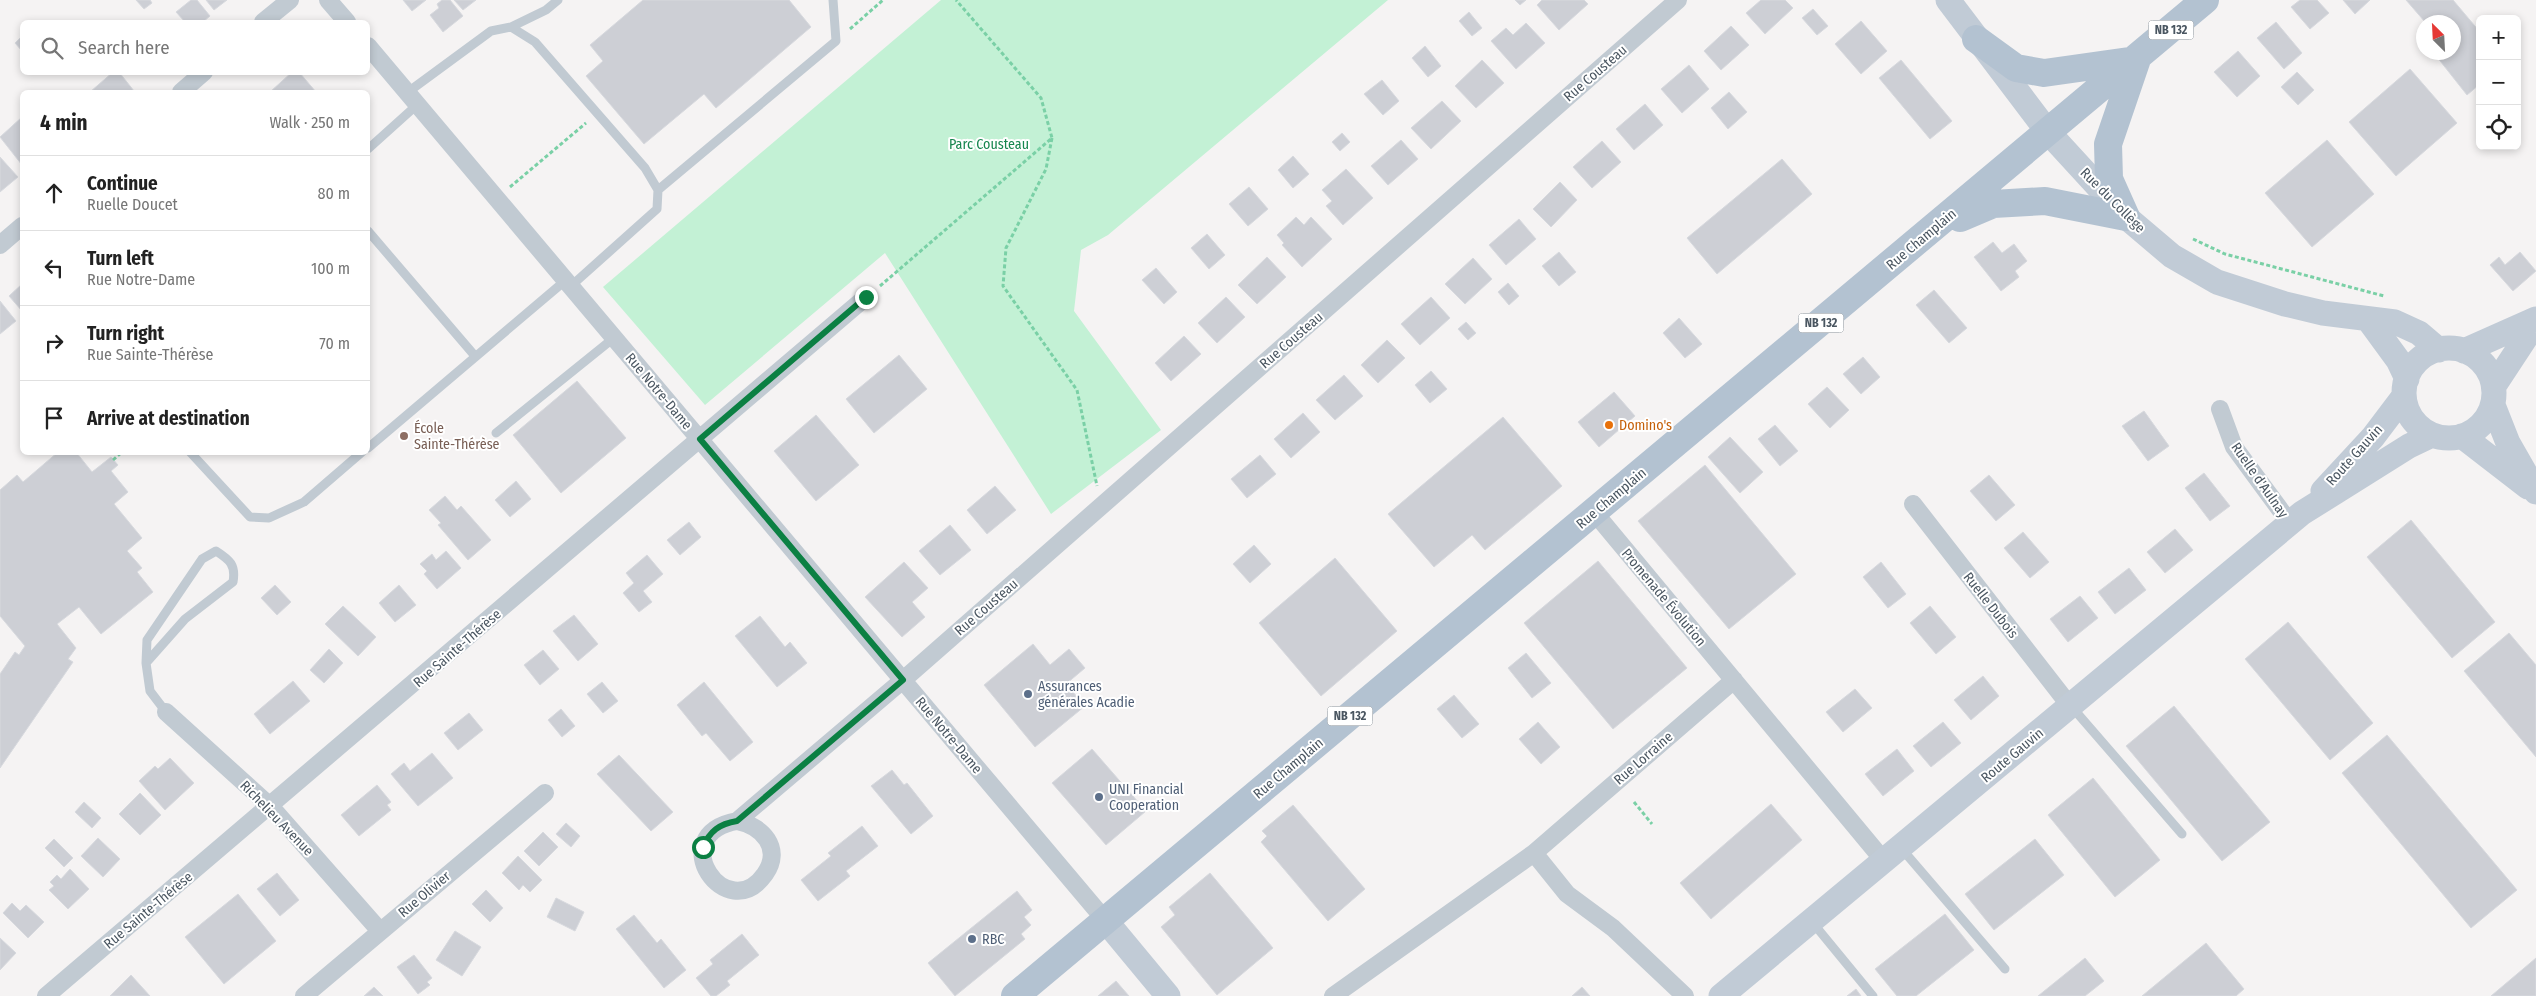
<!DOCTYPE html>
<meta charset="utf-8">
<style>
:root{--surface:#fff;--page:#f2f2f2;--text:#222;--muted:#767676;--line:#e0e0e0}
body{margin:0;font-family:"Fira Sans Condensed",sans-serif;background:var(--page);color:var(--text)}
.controls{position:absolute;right:15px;top:15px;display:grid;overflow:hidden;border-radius:8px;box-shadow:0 2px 8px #0003}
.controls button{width:45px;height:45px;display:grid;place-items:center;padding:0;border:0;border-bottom:1px solid var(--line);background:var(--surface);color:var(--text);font:25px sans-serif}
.compass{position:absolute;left:2416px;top:15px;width:45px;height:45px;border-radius:50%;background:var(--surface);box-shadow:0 2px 8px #0003;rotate:336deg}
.stop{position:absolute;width:15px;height:15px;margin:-11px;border:4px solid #0b8043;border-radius:50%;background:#fff}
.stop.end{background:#0b8043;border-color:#fff;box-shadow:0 1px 5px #0008}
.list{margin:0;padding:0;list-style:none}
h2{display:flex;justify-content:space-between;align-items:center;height:65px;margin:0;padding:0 20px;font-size:21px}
h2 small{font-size:16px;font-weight:400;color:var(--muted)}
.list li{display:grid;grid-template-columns:32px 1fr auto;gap:15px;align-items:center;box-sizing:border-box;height:75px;padding:0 20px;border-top:1px solid var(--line)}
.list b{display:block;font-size:19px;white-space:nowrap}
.list p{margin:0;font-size:16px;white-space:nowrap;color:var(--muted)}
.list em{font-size:16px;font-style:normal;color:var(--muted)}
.icon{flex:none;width:28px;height:28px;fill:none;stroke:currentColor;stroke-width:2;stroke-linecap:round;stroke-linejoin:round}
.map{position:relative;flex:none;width:2536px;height:996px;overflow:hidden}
.search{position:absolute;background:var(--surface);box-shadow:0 2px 8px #0003;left:20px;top:20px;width:350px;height:55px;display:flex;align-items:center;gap:12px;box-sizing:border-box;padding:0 18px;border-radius:8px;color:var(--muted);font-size:19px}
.panel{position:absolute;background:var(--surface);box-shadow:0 2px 8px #0003;left:20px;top:90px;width:350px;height:365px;border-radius:8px}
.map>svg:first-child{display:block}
.green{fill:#c3f1d5}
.building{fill:#cdcfd5;stroke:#d7d9de}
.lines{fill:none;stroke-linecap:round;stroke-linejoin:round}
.path{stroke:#7ad0a6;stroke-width:3;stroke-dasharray:4 2.5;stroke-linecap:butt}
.lane{stroke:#c1cad2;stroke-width:9}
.street{stroke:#c1cad2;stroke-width:18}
.secondary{stroke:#c1cbd6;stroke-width:25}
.primary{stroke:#b3c2d1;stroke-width:28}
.route{stroke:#0b8043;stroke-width:6}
.food-dot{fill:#e8710a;stroke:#fff;stroke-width:2}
.education-dot{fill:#8d6e63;stroke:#fff;stroke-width:2}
.service-dot{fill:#5c6f8a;stroke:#fff;stroke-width:2}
.labels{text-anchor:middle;stroke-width:4;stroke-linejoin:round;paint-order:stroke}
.shield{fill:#fff;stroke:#808990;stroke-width:1}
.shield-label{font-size:12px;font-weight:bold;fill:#4a5661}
.street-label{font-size:14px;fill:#4a5661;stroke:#fff}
.park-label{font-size:14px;fill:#17864f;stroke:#fff}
.food-label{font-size:14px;fill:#c56008;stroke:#fff;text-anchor:start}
.education-label{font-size:14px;fill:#785e54;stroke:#fff;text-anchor:start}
.service-label{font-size:14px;fill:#4e5e75;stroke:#fff;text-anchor:start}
</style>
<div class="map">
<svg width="2536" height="996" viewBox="0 0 2536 996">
<rect width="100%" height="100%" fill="#f5f3f3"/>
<path class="green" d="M 941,0 L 1388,0 L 1108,235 L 1081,250 L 1074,311 L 1161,430 L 1051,514 L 885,253 L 705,405 L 603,287 Z"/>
<path class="building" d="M 136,0 L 150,0 L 152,3 L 144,9 Z
M 191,0 L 197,0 L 210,16 L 203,22 L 185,22 L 176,12 Z
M 206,0 L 227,0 L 214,10 Z
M 403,0 L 426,0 L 412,11 Z
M 442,0 L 450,0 L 463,16 L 443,32 L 430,15 L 439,8 L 437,4 Z
M 454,0 L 476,0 L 463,10 Z
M 643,0 L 789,0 L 811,27 L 716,108 L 704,94 L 644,144 L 586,76 L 603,61 L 590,45 Z
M 1515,0 L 1526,0 L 1520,5 Z
M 1542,0 L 1584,0 L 1588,4 L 1559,30 L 1537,5 Z
M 1761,0 L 1785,0 L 1793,8 L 1765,34 L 1746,13 Z
M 2300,0 L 2317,0 L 2329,13 L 2310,29 L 2291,7 Z
M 2343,0 L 2370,0 L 2355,14 Z
M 2406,0 L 2453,0 L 2480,32 L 2480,84 L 2467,95 L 2433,52 L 2454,52 L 2454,22 L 2425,22 Z
M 1813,9 L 1828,26 L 1817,35 L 1802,18 Z
M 1469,12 L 1482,28 L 1472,36 L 1459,21 Z
M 1861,21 L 1887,51 L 1861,74 L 1835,44 Z
M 2276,22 L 2302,53 L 2284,69 L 2257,38 Z
M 1526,23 L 1545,43 L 1516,69 L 1491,41 L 1506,28 L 1513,35 Z
M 1731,26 L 1749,45 L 1721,70 L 1704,51 Z
M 21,37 L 22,39 L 22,51 L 15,43 Z
M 1425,46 L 1441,66 L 1428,77 L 1412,58 Z
M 2238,51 L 2260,76 L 2237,97 L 2214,72 Z
M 1482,60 L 1504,83 L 1476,108 L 1455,86 Z
M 1901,60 L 1952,121 L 1930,139 L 1879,78 Z
M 1689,65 L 1709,89 L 1682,113 L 1661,89 Z
M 2410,69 L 2457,123 L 2396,176 L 2349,122 Z
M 113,72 L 119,72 L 134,91 L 90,92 Z
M 292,72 L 299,72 L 316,92 L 270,92 Z
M 2297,72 L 2314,90 L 2298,105 L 2281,87 Z
M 1382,80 L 1399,101 L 1383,115 L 1364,94 Z
M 1729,92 L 1747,112 L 1728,129 L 1711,108 Z
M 1442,101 L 1461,121 L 1431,149 L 1411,128 Z
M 1645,104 L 1663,125 L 1634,150 L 1616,129 Z
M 22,117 L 22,165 L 0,137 Z
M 1342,133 L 1350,142 L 1340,151 L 1332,142 Z
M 1401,140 L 1418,159 L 1388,185 L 1371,166 Z
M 2327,140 L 2374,194 L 2312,247 L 2265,193 Z
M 1602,141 L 1621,162 L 1592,188 L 1573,167 Z
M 1293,156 L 1309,174 L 1293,188 L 1278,170 Z
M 0,157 L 18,177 L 0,192 Z
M 1782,159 L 1812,194 L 1717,274 L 1687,238 Z
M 1346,169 L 1373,198 L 1343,225 L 1326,206 L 1332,201 L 1322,190 Z
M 1560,182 L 1577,200 L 1551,227 L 1533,209 Z
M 1249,187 L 1268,209 L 1248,226 L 1229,204 Z
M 1296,217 L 1304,225 L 1311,217 L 1332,239 L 1302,267 L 1282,245 L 1284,243 L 1277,235 Z
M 1519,219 L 1536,239 L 1506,265 L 1489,245 Z
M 1207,234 L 1225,255 L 1209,269 L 1191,248 Z
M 1993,242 L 2002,253 L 2014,244 L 2027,261 L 2015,271 L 2019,277 L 2001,291 L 1974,257 Z
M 1559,252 L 1576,272 L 1559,286 L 1542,266 Z
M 2520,252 L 2536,271 L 2513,291 L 2490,265 L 2499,257 L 2505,265 Z
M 1267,257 L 1286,277 L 1257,304 L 1238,285 Z
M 1473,258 L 1492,279 L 1465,304 L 1445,284 Z
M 1156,268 L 1177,292 L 1164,304 L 1142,280 Z
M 1508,283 L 1519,296 L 1509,305 L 1498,292 Z
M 22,284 L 22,311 L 9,296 Z
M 1934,290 L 1967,328 L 1949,343 L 1916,305 Z
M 1226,297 L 1245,317 L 1217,343 L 1198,323 Z
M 1431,297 L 1450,318 L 1420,345 L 1401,324 Z
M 0,301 L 16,321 L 0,334 Z
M 1679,318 L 1702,344 L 1685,358 L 1663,333 Z
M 1466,322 L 1476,333 L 1468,340 L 1458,329 Z
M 1184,336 L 1201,354 L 1171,381 L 1155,363 Z
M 1387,340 L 1405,358 L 1378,383 L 1361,365 Z
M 899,355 L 927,389 L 874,433 L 846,399 Z
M 1863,357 L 1880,377 L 1861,394 L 1843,374 Z
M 1431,371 L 1447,389 L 1430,403 L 1415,385 Z
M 1344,375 L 1363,396 L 1335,420 L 1316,400 Z
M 577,381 L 626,438 L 561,493 L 513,435 Z
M 1827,387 L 1849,410 L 1830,428 L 1808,404 Z
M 1614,392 L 1635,416 L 1599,447 L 1578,422 Z
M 2144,411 L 2169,446 L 2148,461 L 2122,426 Z
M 1303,413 L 1320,432 L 1291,458 L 1274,439 Z
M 816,415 L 859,465 L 816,501 L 774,451 Z
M 1503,417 L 1562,486 L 1485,550 L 1472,535 L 1434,567 L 1388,514 Z
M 1775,425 L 1798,451 L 1780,466 L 1758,439 Z
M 1730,437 L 1763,472 L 1740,493 L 1708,457 Z
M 58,452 L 76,452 L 92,472 L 111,457 L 118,465 L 111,471 L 128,492 L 114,504 L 142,538 L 127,551 L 142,568 L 137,572 L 153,592 L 101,634 L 79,607 L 57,624 L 76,648 L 68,659 L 73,662 L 0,768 L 0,674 L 15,652 L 19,655 L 25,646 L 0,616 L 0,490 L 17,475 L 23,482 Z
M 1260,455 L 1276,474 L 1247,498 L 1231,479 Z
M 1705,465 L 1796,574 L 1729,629 L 1638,521 Z
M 2204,473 L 2230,506 L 2210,521 L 2185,488 Z
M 1989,475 L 2015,505 L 1996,521 L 1970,491 Z
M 516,481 L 531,499 L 510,517 L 495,500 Z
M 995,486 L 1016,510 L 987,534 L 967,510 Z
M 445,496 L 457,510 L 461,506 L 491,540 L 468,560 L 438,525 L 441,523 L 429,510 Z
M 2411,520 L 2495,622 L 2452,658 L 2367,557 Z
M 689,522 L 701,537 L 680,555 L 667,540 Z
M 950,525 L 971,550 L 940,575 L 919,551 Z
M 2175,529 L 2193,550 L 2165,573 L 2147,552 Z
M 2023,532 L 2049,562 L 2030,578 L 2004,548 Z
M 1254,545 L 1271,564 L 1250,583 L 1233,564 Z
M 446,551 L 461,568 L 437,589 L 424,574 L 427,571 L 420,564 L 432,554 L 436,560 Z
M 647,555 L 663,574 L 643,591 L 652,602 L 639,612 L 623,593 L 634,583 L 626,573 Z
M 1335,558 L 1397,631 L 1321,696 L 1259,623 Z
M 1598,561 L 1687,668 L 1613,729 L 1524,623 Z
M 904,562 L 928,588 L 912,602 L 925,617 L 902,637 L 865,597 Z
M 1881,562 L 1906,594 L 1888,608 L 1863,577 Z
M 2129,568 L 2146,590 L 2115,614 L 2098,592 Z
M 275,585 L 291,602 L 277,615 L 261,598 Z
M 399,585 L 416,605 L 395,622 L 379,603 Z
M 2080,596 L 2098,618 L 2068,642 L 2050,619 Z
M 343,606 L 376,637 L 358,656 L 325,624 Z
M 1930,606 L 1956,637 L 1936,654 L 1910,623 Z
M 574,615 L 598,644 L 578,661 L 553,631 Z
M 760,616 L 785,647 L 790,642 L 807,663 L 777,687 L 735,636 Z
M 2288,622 L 2373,723 L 2330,760 L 2245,659 Z
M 2509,633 L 2536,665 L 2536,757 L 2464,671 Z
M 1033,644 L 1050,665 L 1069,649 L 1085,668 L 1066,684 L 1085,706 L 1035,747 L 984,685 Z
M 329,649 L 343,663 L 324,683 L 310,670 Z
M 543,650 L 559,669 L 540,685 L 524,665 Z
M 1526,653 L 1551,683 L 1532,698 L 1508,668 Z
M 1983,676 L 1999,696 L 1971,720 L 1954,700 Z
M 293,681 L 310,701 L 270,734 L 254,714 Z
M 602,682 L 618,701 L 603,713 L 587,694 Z
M 704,682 L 753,742 L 730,761 L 706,733 L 702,736 L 677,705 Z
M 1855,689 L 1872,708 L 1843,732 L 1826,712 Z
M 1454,695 L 1479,724 L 1462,738 L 1437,709 Z
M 2174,706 L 2270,822 L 2222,861 L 2126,746 Z
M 561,709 L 575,726 L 562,737 L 548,720 Z
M 469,713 L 483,730 L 458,750 L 444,733 Z
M 1538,722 L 1560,747 L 1541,764 L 1519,739 Z
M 1943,722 L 1961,743 L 1931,767 L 1913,746 Z
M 2387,735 L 2517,890 L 2471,928 L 2342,773 Z
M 1092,749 L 1146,811 L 1106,845 L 1052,783 Z
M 1897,749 L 1914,771 L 1883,796 L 1865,774 Z
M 432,753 L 453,778 L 418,806 L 391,774 L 404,763 L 410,771 Z
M 619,755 L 673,812 L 651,831 L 597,774 Z
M 170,758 L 194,783 L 165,810 L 139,781 L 155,766 L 158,769 Z
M 892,770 L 904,785 L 907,783 L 933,816 L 911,834 L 871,786 Z
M 2093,778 L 2160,860 L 2115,897 L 2048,815 Z
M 377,785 L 391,802 L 387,805 L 391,810 L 359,836 L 341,815 Z
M 140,793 L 161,815 L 140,835 L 119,814 Z
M 84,802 L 101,818 L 92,828 L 75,812 Z
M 1771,804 L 1802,840 L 1711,919 L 1680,883 Z
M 1293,805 L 1365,889 L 1328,921 L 1261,842 L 1267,836 L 1262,831 Z
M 566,823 L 580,836 L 571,847 L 556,834 Z
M 862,826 L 878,846 L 846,871 L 850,876 L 818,901 L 801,880 L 831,856 L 828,853 Z
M 543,832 L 558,847 L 539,866 L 524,851 Z
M 98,838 L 120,859 L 103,877 L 81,856 Z
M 54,839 L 73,858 L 64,867 L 45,848 Z
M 2035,839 L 2064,875 L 1994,930 L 1965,894 Z
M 518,856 L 542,880 L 530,892 L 523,885 L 519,890 L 502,873 Z
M 70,869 L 89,889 L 68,909 L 49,890 L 54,886 L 50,882 L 57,875 L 61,879 Z
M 277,873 L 299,900 L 280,916 L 257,889 Z
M 1210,873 L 1273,948 L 1217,995 L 1161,927 L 1175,915 L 1169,907 Z
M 486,890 L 503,908 L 490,922 L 472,904 Z
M 1017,891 L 1032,910 L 1024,917 L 1031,925 L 1021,934 L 1025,939 L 955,996 L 928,963 Z
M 238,894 L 276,941 L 224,984 L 185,937 Z
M 556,898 L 584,912 L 575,931 L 547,917 Z
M 12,903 L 20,911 L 26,905 L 44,922 L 28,938 L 3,913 Z
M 1945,914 L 1974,950 L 1916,996 L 1897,996 L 1875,969 Z
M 634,915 L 657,943 L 661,939 L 686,970 L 664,988 L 616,929 Z
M 455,931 L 481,947 L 462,976 L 436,960 Z
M 742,934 L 759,955 L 727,981 L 730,985 L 716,996 L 711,996 L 696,978 L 713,964 L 710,960 Z
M 0,938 L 16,953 L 0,970 Z
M 2206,943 L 2244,989 L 2236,996 L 2142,996 Z
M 414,955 L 432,978 L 427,982 L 430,985 L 418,994 L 397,967 Z
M 2085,958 L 2104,981 L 2085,996 L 2038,996 Z
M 2536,958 L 2536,996 L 2491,996 Z
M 131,975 L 150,996 L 110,996 Z
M 1116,981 L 1129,996 L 1098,996 Z
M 374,987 L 383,996 L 364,996 Z
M 1582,987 L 1590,996 L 1572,996 Z
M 1856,989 L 1861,996 L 1847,996 Z"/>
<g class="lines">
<path class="path" d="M 850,29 L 883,0
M 1052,138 L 1046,169 L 1006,248 L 1003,286 L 1077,390 L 1097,486
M 510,187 L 586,123
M 2193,239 L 2225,254 L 2384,296
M 880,286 L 1052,138 L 1041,98 L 956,0
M 113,460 L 122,452
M 1634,802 L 1652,824"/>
<path class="lane" d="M 511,27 L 546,10 L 558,0
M 408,92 L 491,31 L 511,27 L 535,42 L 645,168 L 658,190 L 657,209 L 571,286
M 368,149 L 418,104
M 658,190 L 836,41 L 833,0
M 368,231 L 475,356
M 496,433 L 615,337
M 368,448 L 566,280
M 190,452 L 250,517 L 269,518 L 304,502 L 362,452
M 146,663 L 185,619 L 233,582 C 236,565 230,560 216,551 L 202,559 L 147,640 L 146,663 L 150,691 L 166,712
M 2071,706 L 2182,834
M 1901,848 L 2005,969
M 1813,923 L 1873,996"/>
<path class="street" d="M 328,0 L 347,22
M 263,22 L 290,0
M 368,46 L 1105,920
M 181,92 L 204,72
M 0,245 L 22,226
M 2220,409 L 2234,447 L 2290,523
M 1913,504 L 2070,706
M 1594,512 L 1884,861
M 166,712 L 271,807 L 380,931
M 737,821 C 762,826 783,848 765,874 C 727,928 662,835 737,821 L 903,680 L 1678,0
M 46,996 L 866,297
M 304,996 L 545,793
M 1333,996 L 1534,853
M 1685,996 L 1613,928 L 1567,894 L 1534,853 L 1734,680"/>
<path class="secondary" d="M 1948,0 L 2048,132 L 2126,217 L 2172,256 L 2217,282 L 2285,304 L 2323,313 L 2395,322 L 2419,333 L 2439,350
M 2368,319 L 2398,360 L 2407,379
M2404 393a45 45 0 1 1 90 0a45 45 0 1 1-90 0Z
M 2464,351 L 2536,319
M 2494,386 L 2536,322
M 2493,405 L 2508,443 L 2536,492
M 2462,436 L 2528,487
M 2323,491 L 2373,437 L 2404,396
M 1105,920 L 1168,996
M 1721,996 L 2302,513 L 2409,446 L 2432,435"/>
<path class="primary" d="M 1976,39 L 2016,68 L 2044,73 L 2136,60
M 2126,217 L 2109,179 L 2108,144 L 2137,59
M 1960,218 L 1993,204 L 2045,201 L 2126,217
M 1015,996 L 2205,0"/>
</g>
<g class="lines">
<path class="route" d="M 703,847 C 710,831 719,824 737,821 L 903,680 L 700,439 L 866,297"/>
</g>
<circle class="food-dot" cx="1609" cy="425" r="5"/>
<circle class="education-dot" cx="404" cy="436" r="5"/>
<g class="service-dot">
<circle cx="1028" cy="694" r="5"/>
<circle cx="1099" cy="797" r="5"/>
<circle cx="972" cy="939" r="5"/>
</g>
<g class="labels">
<g class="shield">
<rect x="2148.5" y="20.5" width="45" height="19" rx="4"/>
<rect x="1798.5" y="313.5" width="45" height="19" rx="4"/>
<rect x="1327.5" y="706.5" width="45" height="19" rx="4"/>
</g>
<g class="shield-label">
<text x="2171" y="34">NB 132</text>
<text x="1821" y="327">NB 132</text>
<text x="1350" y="720">NB 132</text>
</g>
<g class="street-label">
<text transform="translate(1595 73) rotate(-41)" y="5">Rue Cousteau</text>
<text transform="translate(2113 200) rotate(45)" y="5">Rue du Collège</text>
<text transform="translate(1921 239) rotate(-40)" y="5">Rue Champlain</text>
<text transform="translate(1291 340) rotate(-41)" y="5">Rue Cousteau</text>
<text transform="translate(659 391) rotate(50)" y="5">Rue Notre-Dame</text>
<text transform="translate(2354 455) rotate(-48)" y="5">Route Gauvin</text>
<text transform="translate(2260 480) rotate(55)" y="5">Ruelle d'Aulnay</text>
<text transform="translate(1611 498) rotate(-40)" y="5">Rue Champlain</text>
<text transform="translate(1664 597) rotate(50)" y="5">Promenade Évolution</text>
<text transform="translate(1991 605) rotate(52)" y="5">Ruelle Dubois</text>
<text transform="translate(986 607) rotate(-41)" y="5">Rue Cousteau</text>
<text transform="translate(457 648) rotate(-41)" y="5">Rue Sainte-Thérèse</text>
<text transform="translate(949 735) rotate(50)" y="5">Rue Notre-Dame</text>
<text transform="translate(2012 755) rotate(-40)" y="5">Route Gauvin</text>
<text transform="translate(1643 758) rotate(-41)" y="5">Rue Lorraine</text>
<text transform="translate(1288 768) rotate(-40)" y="5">Rue Champlain</text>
<text transform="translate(277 818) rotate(46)" y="5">Richelieu Avenue</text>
<text transform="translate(424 894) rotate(-40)" y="5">Rue Olivier</text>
<text transform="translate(148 910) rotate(-40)" y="5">Rue Sainte-Thérèse</text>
</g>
<g class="park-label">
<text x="989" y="149">Parc Cousteau</text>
</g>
<g class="food-label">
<text x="1619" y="430">Domino's</text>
</g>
<g class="education-label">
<text x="414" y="433">École<tspan x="414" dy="16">Sainte-Thérèse</tspan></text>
</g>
<g class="service-label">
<text x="1038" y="691">Assurances<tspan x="1038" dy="16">générales Acadie</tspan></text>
<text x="1109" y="794">UNI Financial<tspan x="1109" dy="16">Cooperation</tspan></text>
<text x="982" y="944">RBC</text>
</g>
</g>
</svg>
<div class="controls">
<button>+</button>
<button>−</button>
<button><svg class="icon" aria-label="locate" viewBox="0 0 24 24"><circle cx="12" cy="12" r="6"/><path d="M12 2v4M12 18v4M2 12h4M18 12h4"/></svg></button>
</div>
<svg class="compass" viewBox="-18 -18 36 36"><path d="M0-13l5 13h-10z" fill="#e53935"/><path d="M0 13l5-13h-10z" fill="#767676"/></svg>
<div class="stop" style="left:703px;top:847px"></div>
<div class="stop end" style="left:866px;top:297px"></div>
<div class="search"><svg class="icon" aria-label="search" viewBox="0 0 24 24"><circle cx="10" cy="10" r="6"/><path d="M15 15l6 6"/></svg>Search here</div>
<section class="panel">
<h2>4 min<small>Walk · 250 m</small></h2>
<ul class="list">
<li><svg class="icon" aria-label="ahead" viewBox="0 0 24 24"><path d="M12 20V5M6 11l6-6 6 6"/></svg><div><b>Continue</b><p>Ruelle Doucet</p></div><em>80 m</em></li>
<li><svg class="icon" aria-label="left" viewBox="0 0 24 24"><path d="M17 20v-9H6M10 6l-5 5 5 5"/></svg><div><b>Turn left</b><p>Rue Notre-Dame</p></div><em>100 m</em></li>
<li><svg class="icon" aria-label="right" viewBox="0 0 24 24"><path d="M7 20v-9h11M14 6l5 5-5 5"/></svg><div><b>Turn right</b><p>Rue Sainte-Thérèse</p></div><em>70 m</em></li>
<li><svg class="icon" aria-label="arrive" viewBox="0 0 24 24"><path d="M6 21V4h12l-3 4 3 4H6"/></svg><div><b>Arrive at destination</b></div></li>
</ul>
</section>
</div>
